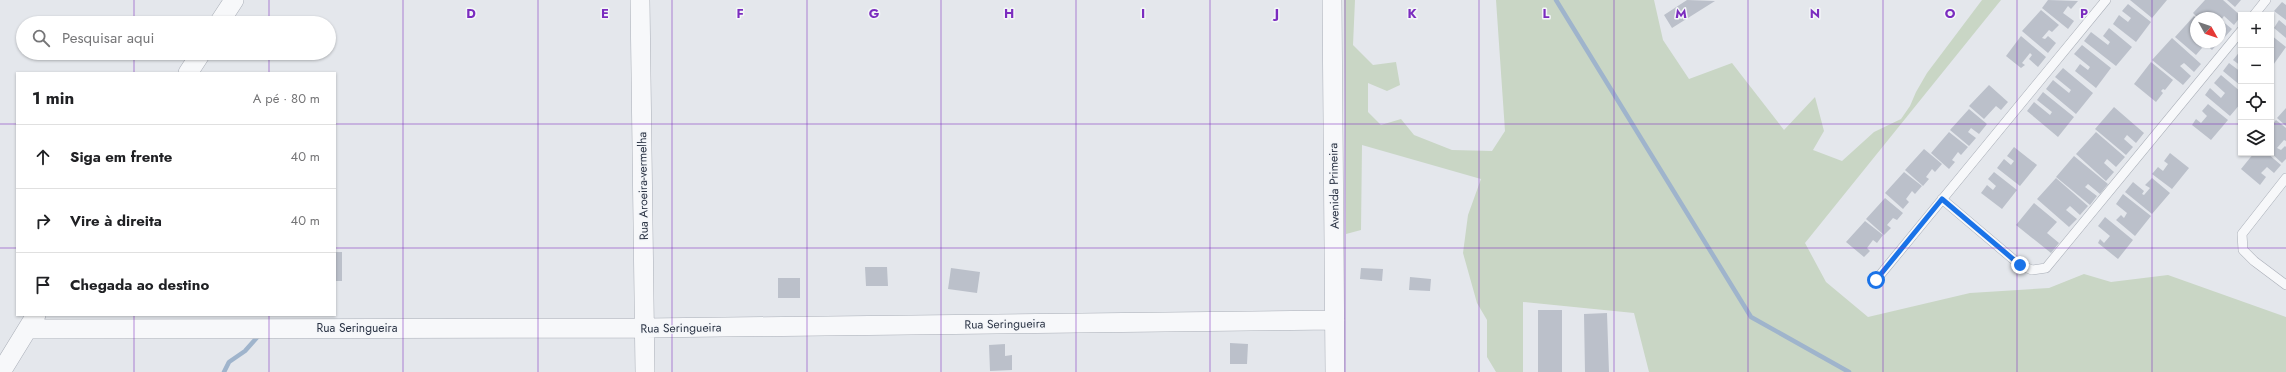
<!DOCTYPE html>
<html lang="pt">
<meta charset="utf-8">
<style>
:root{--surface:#fff;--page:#f2f2f2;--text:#202124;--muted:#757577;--line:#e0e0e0}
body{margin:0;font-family:Jost,sans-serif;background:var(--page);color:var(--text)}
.controls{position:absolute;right:12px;top:12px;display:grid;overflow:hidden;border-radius:0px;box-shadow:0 1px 3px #0004}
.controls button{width:36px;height:36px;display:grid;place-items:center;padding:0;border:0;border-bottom:1px solid var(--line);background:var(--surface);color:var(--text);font:20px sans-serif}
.compass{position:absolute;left:2190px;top:12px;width:36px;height:36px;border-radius:50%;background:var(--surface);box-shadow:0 1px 3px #0004;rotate:130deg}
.stop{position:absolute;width:12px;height:12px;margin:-9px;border:3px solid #1a73e8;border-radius:50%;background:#fff}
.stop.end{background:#1a73e8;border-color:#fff;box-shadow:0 1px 4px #0008}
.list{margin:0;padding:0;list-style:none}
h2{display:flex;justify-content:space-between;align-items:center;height:52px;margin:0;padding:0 16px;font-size:17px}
h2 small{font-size:13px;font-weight:400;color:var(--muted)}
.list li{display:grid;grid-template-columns:26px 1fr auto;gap:12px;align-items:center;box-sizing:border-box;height:64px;padding:0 16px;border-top:1px solid var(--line)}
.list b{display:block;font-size:15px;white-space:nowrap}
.list em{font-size:13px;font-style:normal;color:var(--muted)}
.icon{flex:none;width:22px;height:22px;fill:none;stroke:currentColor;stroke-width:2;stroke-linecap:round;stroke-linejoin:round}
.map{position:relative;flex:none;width:2286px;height:372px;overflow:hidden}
.search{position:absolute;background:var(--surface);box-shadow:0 1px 3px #0004;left:16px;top:16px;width:320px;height:44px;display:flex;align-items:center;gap:10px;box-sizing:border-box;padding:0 14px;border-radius:22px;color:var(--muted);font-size:15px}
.panel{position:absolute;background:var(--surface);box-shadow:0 1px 3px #0004;left:16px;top:72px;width:320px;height:244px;border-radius:0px}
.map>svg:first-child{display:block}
.green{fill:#c9d6c5}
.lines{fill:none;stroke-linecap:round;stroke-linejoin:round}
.stream{stroke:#9fb4cc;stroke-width:4.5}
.building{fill:#bbc0ca}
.lane-casing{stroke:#a9aeb7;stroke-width:10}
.street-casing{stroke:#a9aeb7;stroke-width:20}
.lane{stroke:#f7f8fa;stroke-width:9}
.street{stroke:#f7f8fa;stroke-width:19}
.route{stroke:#1a73e8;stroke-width:5}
.grid{fill:none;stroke:#7b2cbf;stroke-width:1;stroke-opacity:0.55}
.labels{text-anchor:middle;stroke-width:3;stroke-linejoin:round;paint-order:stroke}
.street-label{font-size:12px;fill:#2b3445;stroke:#f4f6f9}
.grid-label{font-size:13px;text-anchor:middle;font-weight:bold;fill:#7b2cbf;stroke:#f4f6f9;stroke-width:3;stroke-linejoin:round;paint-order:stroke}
</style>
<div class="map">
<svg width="2286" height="372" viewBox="0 0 2286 372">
<rect width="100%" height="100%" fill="#e4e7ec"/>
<path class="green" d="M 1344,0 L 1355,0 L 1353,45 L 1373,65 L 1396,62 L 1400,85 L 1387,91 L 1368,83 L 1368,112 L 1381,125 L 1401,119 L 1414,135 L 1452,150 L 1492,151 L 1505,131 L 1496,0 L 1654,0 L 1663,40 L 1689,79 L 1732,63 L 1784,130 L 1815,97 L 1824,131 L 1813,150 L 1842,161 L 1874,132 L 1901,119 L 1910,106 L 1916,92 L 1927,73 L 1982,0 L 2001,0 L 1805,243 L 1826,282 L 1868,317 L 1970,293 L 2049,288 L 2084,274 L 2111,282 L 2168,275 L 2286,317 L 2286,372 L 1649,372 L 1634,313 L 1523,302 L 1523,372 L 1496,372 L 1487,357 L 1487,320 L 1477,303 L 1463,253 L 1468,215 L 1481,179 L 1362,145 L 1361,230 L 1346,234 Z"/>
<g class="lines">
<path class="stream" d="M 1556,0 L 1751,317 L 1849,372
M 224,372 L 229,362 L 245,351 L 260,334"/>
</g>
<path class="building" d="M 1687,0 L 1715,1 L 1672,28 L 1664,15 Z
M 2048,0 L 2078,1 L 2071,9 L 2068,6 L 2063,13 L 2074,21 L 2068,29 L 2042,8 Z
M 2130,0 L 2167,0 L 2152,18 Z
M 2205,0 L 2223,0 L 2241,16 L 2234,25 L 2224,16 L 2221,20 L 2232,29 L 2223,39 L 2220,37 L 2220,18 L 2198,18 L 2193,13 Z
M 2227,0 L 2241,0 L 2235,7 Z
M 2282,2 L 2286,5 L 2286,20 L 2274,11 Z
M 2128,4 L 2151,22 L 2136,42 L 2113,24 L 2119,15 L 2128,22 L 2131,18 L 2122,11 Z
M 2041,10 L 2059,25 L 2052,32 L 2049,30 L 2042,38 L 2045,39 L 2048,36 L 2056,43 L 2048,53 L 2022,31 Z
M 2194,16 L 2196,18 L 2196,42 L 2201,42 L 2199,44 L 2202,48 L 2196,55 L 2175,37 Z
M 2279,20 L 2286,26 L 2286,38 L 2274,28 Z
M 2109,28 L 2132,47 L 2116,66 L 2084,41 L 2091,32 L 2108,45 L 2110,42 L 2103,36 Z
M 2271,35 L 2286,47 L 2271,68 Z
M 2021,36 L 2046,57 L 2038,67 L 2029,59 L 2032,55 L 2030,53 L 2022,63 L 2025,65 L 2021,68 L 2006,56 Z
M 2172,38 L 2201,64 L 2194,72 L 2184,63 L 2180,66 L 2191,76 L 2183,85 L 2152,60 Z
M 2203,42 L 2219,42 L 2212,50 Z
M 2082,45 L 2111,68 L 2096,88 L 2075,71 L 2080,64 L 2088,70 L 2090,67 L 2074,54 Z
M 2241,50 L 2241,66 L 2233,60 Z
M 2151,62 L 2173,80 L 2165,90 L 2163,89 L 2161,91 L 2163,93 L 2156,102 L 2134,84 Z
M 2229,63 L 2241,72 L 2241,86 L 2223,71 Z
M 2063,68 L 2093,93 L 2076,114 L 2046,89 L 2053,80 L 2069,93 L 2071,90 L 2055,77 Z
M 2221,75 L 2241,92 L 2241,103 L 2230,116 L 2205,95 L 2210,88 L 2221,98 L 2225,93 L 2214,83 Z
M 1989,85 L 2008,102 L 2001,110 L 1996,106 L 1984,119 L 1969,106 Z
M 2043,92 L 2074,117 L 2058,137 L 2027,111 L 2034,102 L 2050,115 L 2052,112 L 2037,100 Z
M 2208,104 L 2228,120 L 2211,140 L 2192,125 L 2196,119 L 2201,123 L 2207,116 L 2202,111 Z
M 2114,107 L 2144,133 L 2136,143 L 2127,135 L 2124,139 L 2133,147 L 2126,155 L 2095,129 Z
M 2286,108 L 2286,126 L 2277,118 Z
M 1969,109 L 1987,124 L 1979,134 L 1971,128 L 1968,132 L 1976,138 L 1969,146 L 1950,130 Z
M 2276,120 L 2286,128 L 2286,141 L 2284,140 L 2277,148 L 2281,150 L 2285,146 L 2286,147 L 2286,159 L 2282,163 L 2271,153 L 2271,126 Z
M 1949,132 L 1968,147 L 1961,155 L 1958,152 L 1952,160 L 1955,162 L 1949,169 L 1931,153 Z
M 2096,132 L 2125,157 L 2116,167 L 2107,159 L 2104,163 L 2114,172 L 2106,181 L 2076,154 Z
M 2014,147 L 2037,165 L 2020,186 L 1997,168 L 2004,159 L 2011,165 L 2014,161 L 2007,156 Z
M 1924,149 L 1942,164 L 1935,172 L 1932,169 L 1926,177 L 1929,179 L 1923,186 L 1905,170 Z
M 2170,153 L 2189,168 L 2172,189 L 2152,174 L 2158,167 L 2163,171 L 2168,164 L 2164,161 Z
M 2254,153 L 2267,153 L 2281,165 L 2274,173 L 2267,167 L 2261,173 L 2266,177 L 2260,185 L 2241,169 Z
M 2074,156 L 2108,184 L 2100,194 L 2088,184 L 2085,187 L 2097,196 L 2090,205 L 2056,177 Z
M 1904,172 L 1922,186 L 1915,194 L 1912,191 L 1906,199 L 1909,202 L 1903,209 L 1885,193 Z
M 1994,172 L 2017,190 L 2002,209 L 1981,193 L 1987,185 L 1993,190 L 1996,186 L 1988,179 Z
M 2056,178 L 2088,206 L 2080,215 L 2070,206 L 2066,210 L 2077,219 L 2069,227 L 2037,199 Z
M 2152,178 L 2170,193 L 2152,214 L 2125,192 L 2133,182 L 2144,191 L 2142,194 L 2144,195 L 2150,188 L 2145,185 Z
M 2123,194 L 2151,216 L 2135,236 L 2116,220 L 2121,215 L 2124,218 L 2127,213 L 2116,204 Z
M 1885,198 L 1903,213 L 1897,220 L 1893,218 L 1887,225 L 1891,228 L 1884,235 L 1866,219 Z
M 2034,203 L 2057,222 L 2047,233 L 2059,243 L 2051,253 L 2016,225 Z
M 2105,217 L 2133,240 L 2118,259 L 2098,243 L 2100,239 L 2104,243 L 2110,236 L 2098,226 Z
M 1865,221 L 1883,235 L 1877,243 L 1873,240 L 1867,248 L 1870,251 L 1864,257 L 1846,242 Z
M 335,252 L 342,252 L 342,281 L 335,281 Z
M 865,267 L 887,267 L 888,286 L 866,286 Z
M 951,268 L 980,272 L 977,293 L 948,289 Z
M 1361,268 L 1383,269 L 1382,281 L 1360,279 Z
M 1410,277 L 1431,279 L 1430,291 L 1409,290 Z
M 778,278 L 800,278 L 800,298 L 778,298 Z
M 1538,310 L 1562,310 L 1562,372 L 1538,372 Z
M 1607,313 L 1609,372 L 1585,372 L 1584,314 Z
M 1230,343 L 1248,344 L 1247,364 L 1230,364 Z
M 1005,344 L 1005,356 L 1012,355 L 1012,370 L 990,371 L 989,345 Z"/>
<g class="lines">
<defs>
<path id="lane" d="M 2254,15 L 2266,0
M 2286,178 L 2242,234 L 2243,250 L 2254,261 L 2286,285
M 1942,199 L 2020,265 L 2032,270 L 2046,268 L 2241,31
M 1876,280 L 2106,0"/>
<path id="street" d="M 640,0 L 645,372
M 1332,0 L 1335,372
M 219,23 L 234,0
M 188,73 L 201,53
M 28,329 L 645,328 L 1335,320
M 1,372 L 36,315"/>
</defs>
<use href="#lane" class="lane-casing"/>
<use href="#street" class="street-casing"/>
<use href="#lane" class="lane"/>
<use href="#street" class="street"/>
</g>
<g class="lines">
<path class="route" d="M 1876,280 L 1942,199 L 2020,265"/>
</g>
<path class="grid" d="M 134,0 L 134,23M 269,0 L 269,23M 403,0 L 403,372M 538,0 L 538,372M 672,0 L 672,372M 807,0 L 807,372M 941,0 L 941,372M 1076,0 L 1076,372M 1210,0 L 1210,372M 1345,0 L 1345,372M 1479,0 L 1479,372M 1614,0 L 1614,372M 1748,0 L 1748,372M 1883,0 L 1883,372M 2017,0 L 2017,372M 2152,0 L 2152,372M 134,53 L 134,73M 269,53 L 269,73M 0,124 L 17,124M 335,124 L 2241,124M 2271,124 L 2286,124M 0,248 L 17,248M 335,248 L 2286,248M 134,315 L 134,372M 269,315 L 269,372"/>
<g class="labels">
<g class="street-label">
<text transform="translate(643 186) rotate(-91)" y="4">Rua Aroeira-vermelha</text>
<text transform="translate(1334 186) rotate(-91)" y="4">Avenida Primeira</text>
<text transform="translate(1005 324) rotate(-1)" y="4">Rua Seringueira</text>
<text x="357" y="332">Rua Seringueira</text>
<text transform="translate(681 328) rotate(-1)" y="4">Rua Seringueira</text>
</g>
</g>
<g class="grid-label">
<text x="471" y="18">D</text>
<text x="605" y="18">E</text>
<text x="740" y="18">F</text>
<text x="874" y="18">G</text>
<text x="1009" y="18">H</text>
<text x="1143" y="18">I</text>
<text x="1277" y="18">J</text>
<text x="1412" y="18">K</text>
<text x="1546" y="18">L</text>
<text x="1681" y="18">M</text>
<text x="1815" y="18">N</text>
<text x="1950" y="18">O</text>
<text x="2084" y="18">P</text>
</g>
</svg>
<div class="controls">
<button>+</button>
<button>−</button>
<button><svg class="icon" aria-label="locate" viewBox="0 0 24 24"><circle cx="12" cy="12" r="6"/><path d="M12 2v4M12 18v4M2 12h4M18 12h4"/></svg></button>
<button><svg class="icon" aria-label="layers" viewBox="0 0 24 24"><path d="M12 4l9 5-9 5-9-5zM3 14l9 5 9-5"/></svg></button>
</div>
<svg class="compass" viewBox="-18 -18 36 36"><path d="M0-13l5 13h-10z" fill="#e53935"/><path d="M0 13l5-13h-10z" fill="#757577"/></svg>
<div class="stop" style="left:1876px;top:280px"></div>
<div class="stop end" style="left:2020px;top:265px"></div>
<div class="search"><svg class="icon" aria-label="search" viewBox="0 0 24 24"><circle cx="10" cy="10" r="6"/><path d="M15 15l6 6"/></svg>Pesquisar aqui</div>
<section class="panel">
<h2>1 min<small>A pé · 80 m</small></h2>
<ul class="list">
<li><svg class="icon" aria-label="ahead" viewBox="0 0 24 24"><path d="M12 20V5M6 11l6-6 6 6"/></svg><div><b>Siga em frente</b></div><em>40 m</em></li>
<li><svg class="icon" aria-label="right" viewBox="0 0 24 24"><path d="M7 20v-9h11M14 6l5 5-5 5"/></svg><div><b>Vire à direita</b></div><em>40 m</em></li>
<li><svg class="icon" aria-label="arrive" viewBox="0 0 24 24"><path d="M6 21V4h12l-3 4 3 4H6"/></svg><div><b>Chegada ao destino</b></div></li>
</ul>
</section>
</div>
